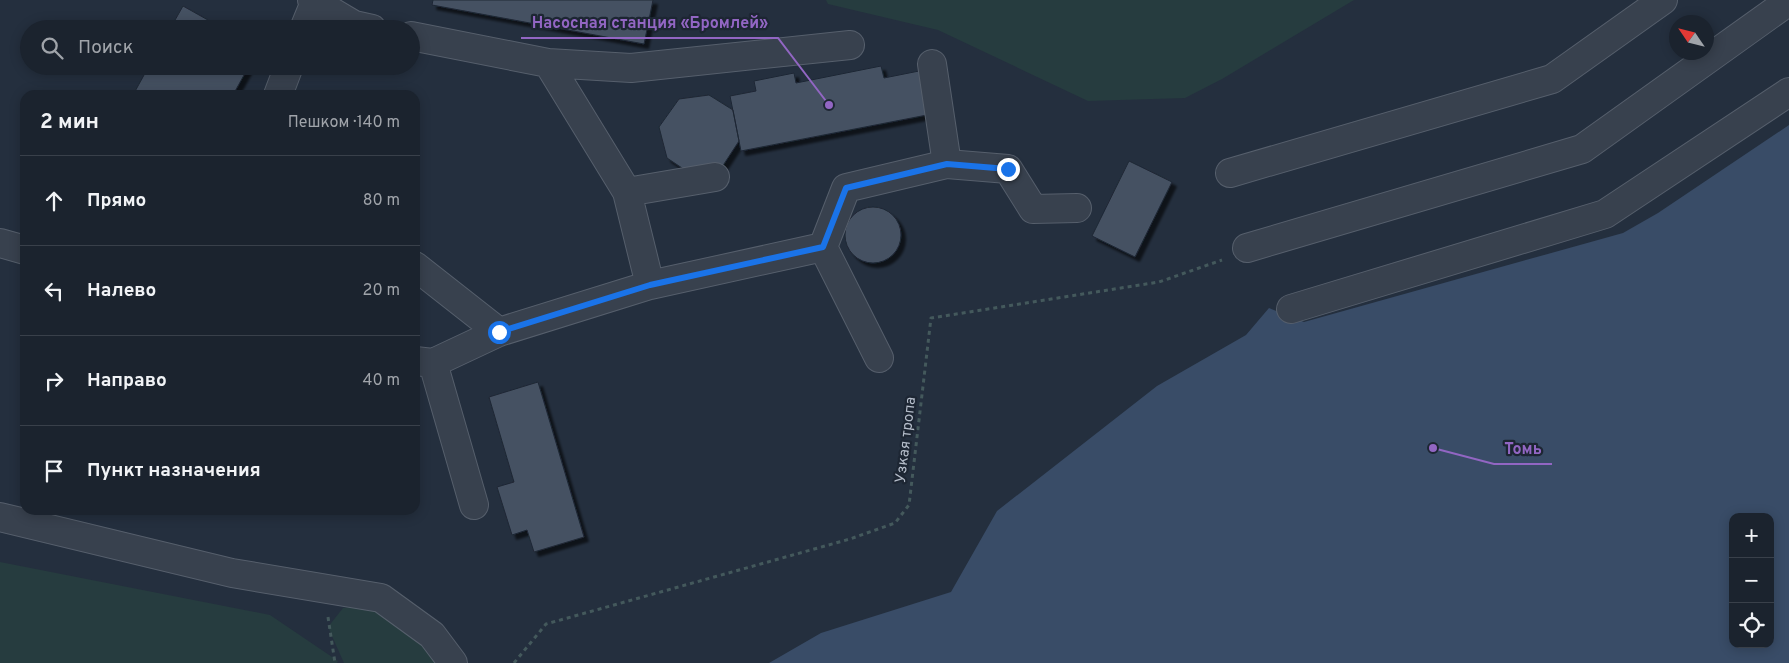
<!DOCTYPE html>
<html lang="ru">
<meta charset="utf-8">
<style>
:root{--surface:#1b232e;--page:#242b36;--text:#f1f3f6;--muted:#a0a4aa;--line:#39404a}
body{margin:0;font-family:Overpass,sans-serif;background:var(--page);color:var(--text)}
.controls{position:absolute;right:15px;bottom:15px;display:grid;overflow:hidden;border-radius:10px;box-shadow:0 2px 12px #0003}
.controls button{width:45px;height:45px;display:grid;place-items:center;padding:0;border:0;border-bottom:1px solid var(--line);background:var(--surface);color:var(--text);font:25px sans-serif}
.compass{position:absolute;left:1669px;top:15px;width:45px;height:45px;border-radius:50%;background:var(--surface);box-shadow:0 2px 12px #0003;rotate:305deg}
.stop{position:absolute;width:15px;height:15px;margin:-11px;border:4px solid #1a73e8;border-radius:50%;background:#fff}
.stop.end{background:#1a73e8;border-color:#fff;box-shadow:0 1px 5px #0008}
.list{margin:0;padding:0;list-style:none}
h2{display:flex;justify-content:space-between;align-items:center;height:65px;margin:0;padding:0 20px;font-size:21px}
h2 small{font-size:16px;font-weight:400;color:var(--muted)}
.list li{display:grid;grid-template-columns:32px 1fr auto;gap:15px;align-items:center;box-sizing:border-box;height:90px;padding:0 20px;border-top:1px solid var(--line)}
.list b{display:block;font-size:19px;white-space:nowrap}
.list em{font-size:16px;font-style:normal;color:var(--muted)}
.icon{flex:none;width:28px;height:28px;fill:none;stroke:currentColor;stroke-width:2;stroke-linecap:round;stroke-linejoin:round}
.map{position:relative;flex:none;width:1789px;height:663px;overflow:hidden}
.search{position:absolute;background:var(--surface);box-shadow:0 2px 12px #0003;left:20px;top:20px;width:400px;height:55px;display:flex;align-items:center;gap:12px;box-sizing:border-box;padding:0 18px;border-radius:28px;color:var(--muted);font-size:19px}
.panel{position:absolute;background:var(--surface);box-shadow:0 2px 12px #0003;left:20px;top:90px;width:400px;height:425px;border-radius:15px}
.map>svg:first-child{display:block}
.green{fill:#263c3f}
.water{fill:#394c67;fill-rule:evenodd}
.building{fill:#455162;stroke:#1f2835;filter:url(#shadow)}
.lines{fill:none;stroke-linecap:round;stroke-linejoin:round}
.minor-casing{stroke:#565f6c;stroke-width:30}
.path{stroke:#44595c;stroke-width:3;stroke-dasharray:4 4;stroke-linecap:butt}
.minor{stroke:#38414e;stroke-width:28}
.route{stroke:#1a73e8;stroke-width:6}
.labels{text-anchor:middle;stroke-width:4.5;stroke-linejoin:round;paint-order:stroke}
.street-label{font-size:15px;fill:#b4bcc9;stroke:#1d2633}
.leader{fill:none;stroke:#9266c3;stroke-width:2}
.callout-dot{fill:#9266c3;stroke:#1d2633;stroke-width:2}
.callout-label{font-size:16px;text-anchor:middle;font-weight:bold;fill:#9266c3;stroke:#1d2633;stroke-width:4.5;stroke-linejoin:round;paint-order:stroke}
</style>
<div class="map">
<svg width="1789" height="663" viewBox="0 0 1789 663">
<defs>
<filter id="shadow"><feDropShadow dx="4.5" dy="4.5" stdDeviation="1" flood-color="#0009"/></filter>
</defs>
<rect width="100%" height="100%" fill="#242f3e"/>
<path class="green" d="M 826,0 L 1354,0 L 1222,79 L 1185,98 L 1088,101 L 938,30 L 828,4 Z
M 0,562 L 270,615 L 338,661 L 337,663 L 0,663 Z
M 371,604 L 410,625 L 443,663 L 344,663 L 328,627 L 343,608 Z"/>
<path class="water" d="M 1789,125 L 1789,663 L 769,663 L 821,633 L 951,592 L 997,511 L 1157,386 L 1246,335 L 1269,308 L 1304,322 L 1623,233 L 1658,213 ZM 1733,517 L 1770,517 L 1770,644 L 1733,644 Z"/>
<path class="building" d="M 433,0 L 653,0 L 644,44 L 432,5 Z
M 183,6 L 224,29 L 170,29 Z
M 149,66 L 249,66 L 233,95 L 133,95 Z
M 881,66 L 884,78 L 919,71 L 927,115 L 741,151 L 730,96 L 756,91 L 754,81 L 794,73 L 796,83 Z
M 709,95 L 733,110 L 739,141 L 722,167 L 694,176 L 667,158 L 659,127 L 679,99 Z
M 1129,161 L 1172,182 L 1135,257 L 1092,236 Z
M845 235a28 28 0 1 1 56 0a28 28 0 1 1-56 0Z
M 538,382 L 584,537 L 534,552 L 527,530 L 512,535 L 497,487 L 514,482 L 489,397 Z"/>
<g class="lines">
<defs>
<path id="minor" d="M 312,0 L 354,25 L 372,29
M 304,29 L 315,2
M 411,36 L 548,63 L 631,68 L 850,45
M 548,63 L 627,192 L 650,285
M 932,64 L 947,164
M 278,95 L 289,66
M 1230,173 L 1552,79 L 1663,0
M 627,192 L 715,177
M 0,243 L 25,250
M 823,247 L 879,358
M 1247,248 L 1582,149 L 1789,1
M 415,266 L 499,332
M 1291,309 L 1605,214 L 1789,92
M 415,361 L 433,363 L 499,332 L 650,285 L 823,247 L 846,188 L 947,164 L 1008,169 L 1033,209 L 1077,208
M 433,363 L 474,505
M 0,517 L 232,573 L 381,598 L 432,635 L 453,663"/>
</defs>
<use href="#minor" class="minor-casing"/>
<path class="path" d="M 328,617 L 335,663
M 514,663 L 546,624 L 850,539 L 895,523 L 909,505 L 931,318 L 1159,282 L 1222,260"/>
<use href="#minor" class="minor"/>
</g>
<g class="lines">
<path class="route" d="M 499,332 L 650,285 L 823,247 L 846,188 L 947,164 L 1008,169"/>
</g>
<g class="labels">
<g class="street-label">
<text transform="translate(905 440) rotate(-83)" y="5">Узкая тропа</text>
</g>
</g>
<path class="leader" d="M829 105L778 38H521M1433 448L1494 464H1552"/>
<g class="callout-dot">
<circle cx="829" cy="105" r="5"/>
<circle cx="1433" cy="448" r="5"/>
</g>
<g class="callout-label">
<text x="650" y="28">Насосная станция «Бромлей»</text>
<text x="1523" y="454">Томь</text>
</g>
</svg>
<div class="controls">
<button>+</button>
<button>−</button>
<button><svg class="icon" aria-label="locate" viewBox="0 0 24 24"><circle cx="12" cy="12" r="6"/><path d="M12 2v4M12 18v4M2 12h4M18 12h4"/></svg></button>
</div>
<svg class="compass" viewBox="-18 -18 36 36"><path d="M0-13l5 13h-10z" fill="#e53935"/><path d="M0 13l5-13h-10z" fill="#a0a4aa"/></svg>
<div class="stop" style="left:499px;top:332px"></div>
<div class="stop end" style="left:1008px;top:169px"></div>
<div class="search"><svg class="icon" aria-label="search" viewBox="0 0 24 24"><circle cx="10" cy="10" r="6"/><path d="M15 15l6 6"/></svg>Поиск</div>
<section class="panel">
<h2>2 мин<small>Пешком · 140 m</small></h2>
<ul class="list">
<li><svg class="icon" aria-label="ahead" viewBox="0 0 24 24"><path d="M12 20V5M6 11l6-6 6 6"/></svg><div><b>Прямо</b></div><em>80 m</em></li>
<li><svg class="icon" aria-label="left" viewBox="0 0 24 24"><path d="M17 20v-9H6M10 6l-5 5 5 5"/></svg><div><b>Налево</b></div><em>20 m</em></li>
<li><svg class="icon" aria-label="right" viewBox="0 0 24 24"><path d="M7 20v-9h11M14 6l5 5-5 5"/></svg><div><b>Направо</b></div><em>40 m</em></li>
<li><svg class="icon" aria-label="arrive" viewBox="0 0 24 24"><path d="M6 21V4h12l-3 4 3 4H6"/></svg><div><b>Пункт назначения</b></div></li>
</ul>
</section>
</div>
